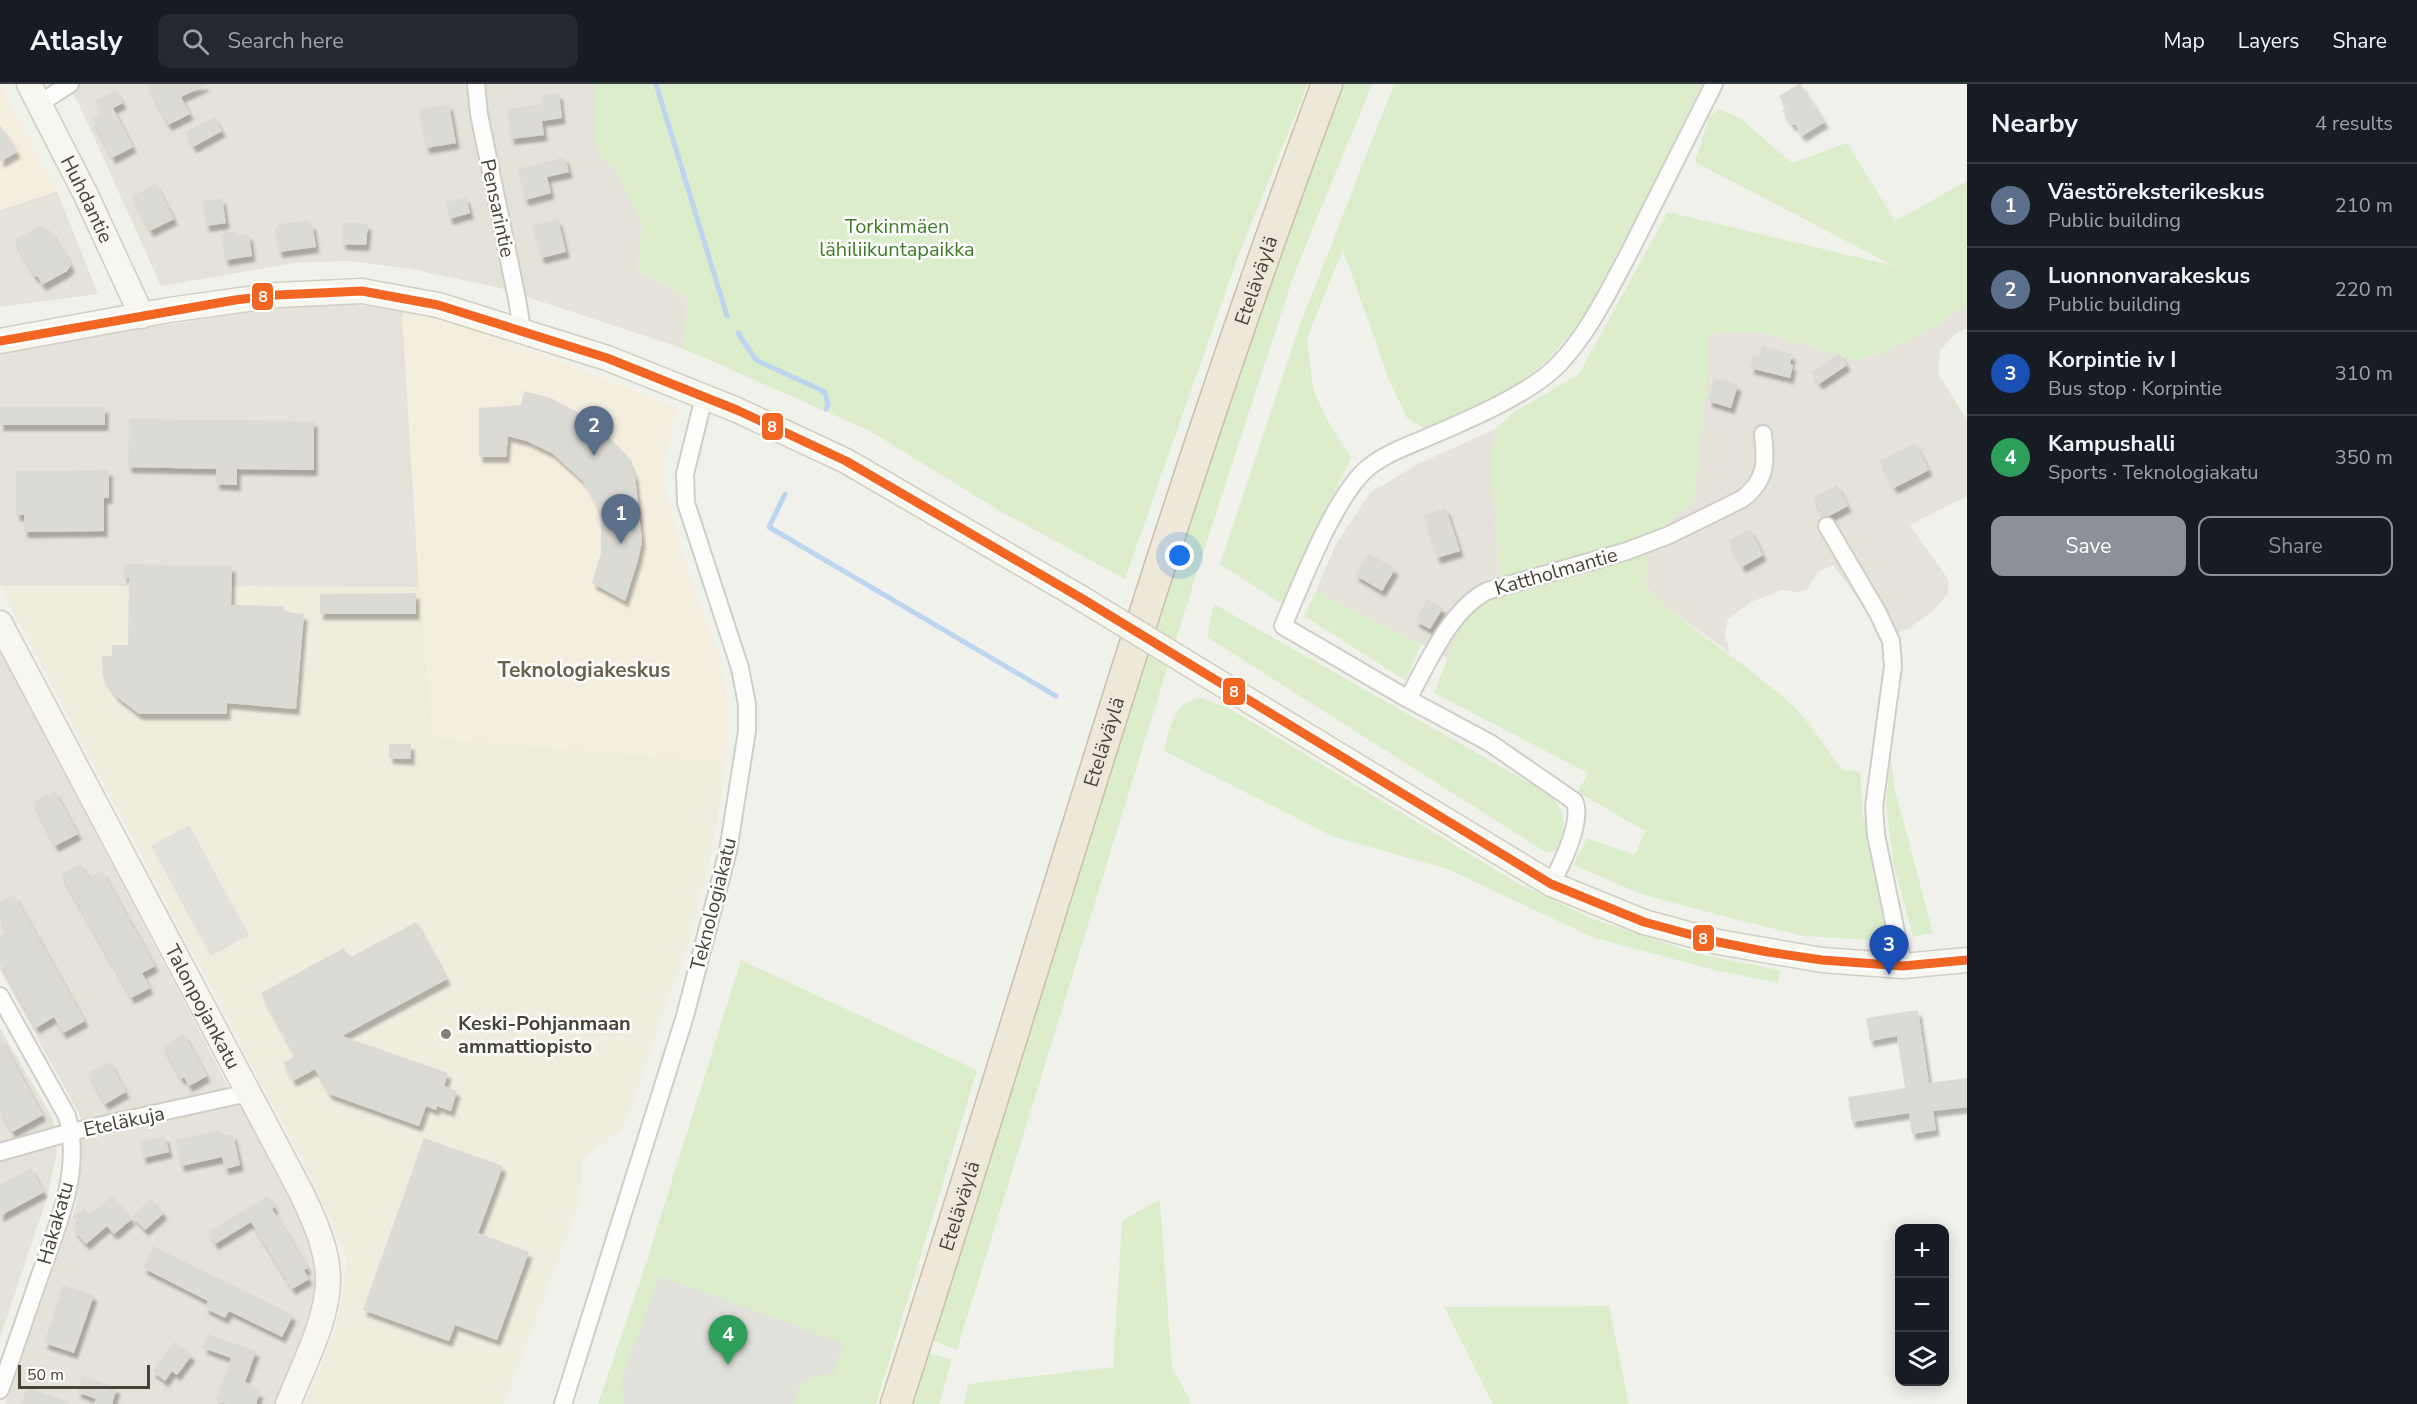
<!DOCTYPE html>
<meta charset="utf-8">
<style>
:root{--surface:#171b24;--page:#242831;--text:#f1f3f6;--muted:#9ea1a6;--line:#363941;--accent:#8c9099}
body{margin:0;font-family:"Nunito Sans",sans-serif;background:var(--page);color:var(--text)}
.controls{position:absolute;right:18px;bottom:18px;display:grid;overflow:hidden;border-radius:12px;box-shadow:0 3px 15px #0003}
.controls button{width:54px;height:54px;display:grid;place-items:center;padding:0;border:0;border-bottom:2px solid var(--line);background:var(--surface);color:var(--text);font:30px sans-serif}
.scale{position:absolute;left:18px;bottom:15px;width:132px;box-sizing:border-box;padding-left:6px;border:3px solid #484337;border-top:0;font-size:16px;line-height:21px;white-space:nowrap;color:#484337;-webkit-text-stroke:4px #fff;paint-order:stroke}
.you{position:absolute;left:1180px;top:472px;width:21px;height:21px;margin:-15px;border:4px solid #fff;border-radius:50%;background:#1a73e8;box-shadow:0 0 0 9px #1a73e833}
.badge{display:grid;place-items:center;width:39px;height:39px;border-radius:50%;background:var(--accent);color:#fff;font-size:20px;font-weight:700}
.pin{position:absolute;translate:-50% -50px;filter:drop-shadow(0 2px 3px #0008)}
.pin::after{content:'';position:absolute;top:32px;width:21px;height:18px;background:inherit;clip-path:polygon(0 0,100% 0,50% 100%)}
.list{margin:0;padding:0;list-style:none}
h2{display:flex;justify-content:space-between;align-items:center;height:78px;margin:0;padding:0 24px;font-size:26px}
h2 small{font-size:20px;font-weight:400;color:var(--muted)}
.list li{display:grid;grid-template-columns:39px 1fr auto;gap:18px;align-items:center;box-sizing:border-box;height:84px;padding:0 24px;border-top:2px solid var(--line)}
.list b{display:block;font-size:22px;white-space:nowrap}
.list p{margin:0;font-size:20px;white-space:nowrap;color:var(--muted)}
.list em{font-size:20px;font-style:normal;color:var(--muted)}
.actions{display:flex;gap:12px;padding:18px 24px}
.actions a{flex:1;padding:14px 0;border:2px solid var(--accent);border-radius:12px;text-align:center;font-size:21px;color:var(--accent)}
.actions .main{background:var(--accent);color:#fff}
.icon{flex:none;width:33px;height:33px;fill:none;stroke:currentColor;stroke-width:2;stroke-linecap:round;stroke-linejoin:round}
.map{position:relative;flex:none;width:1967px;height:1320px;overflow:hidden}
header{display:flex;align-items:center;gap:36px;box-sizing:border-box;height:84px;padding:0 30px;background:var(--surface);border-bottom:2px solid var(--line)}
header strong{font-size:28px}
nav{display:flex;gap:33px;margin-inline-start:auto;font-size:21px}
.search{width:420px;height:54px;background:var(--page);display:flex;align-items:center;gap:15px;box-sizing:border-box;padding:0 21px;border-radius:12px;color:var(--muted);font-size:22px}
main{display:flex}
aside{flex:1;background:var(--surface)}
.map>svg:first-child{display:block}
.residential{fill:#e5e3d9}
.commercial{fill:#f4eedf}
.education{fill:#efedde}
.green{fill:#dcedcc}
.parking{fill:#e1e0db}
.lines{fill:none;stroke-linecap:round;stroke-linejoin:round}
.stream{stroke:#bcd6f0;stroke-width:5}
.building{fill:#dbdad4;filter:url(#shadow)}
.street-casing{stroke:#cfcec9;stroke-width:20}
.secondary-casing{stroke:#d1cfc3;stroke-width:27}
.highway-casing{stroke:#c9c1a7;stroke-width:33}
.street{stroke:#fdfdfc;stroke-width:16}
.secondary{stroke:#f7f6ef;stroke-width:24}
.highway{stroke:#ede8d9;stroke-width:30}
.secondary-bridge-casing{stroke:#d1cfc3;stroke-width:27;stroke-linecap:butt}
.secondary-bridge{stroke:#f7f6ef;stroke-width:24}
.bus-1-casing{stroke:#fff;stroke-width:14}
.bus-1{stroke:#f26522;stroke-width:9}
.poi-dot{fill:#838076;stroke:#fff;stroke-width:2}
.labels{text-anchor:middle;stroke-width:5;stroke-linejoin:round;paint-order:stroke}
.street-label{font-size:20px;fill:#484337;stroke:#fff}
.park-label{font-size:20px;fill:#407b29;stroke:#fff}
.poi-label{font-size:20px;font-weight:bold;fill:#484337;stroke:#fff;text-anchor:start}
.neighbourhood-label{font-size:21px;font-weight:bold;fill:#6b624e;stroke:#fff}
.line-badge{stroke:#fff;stroke-width:2}
.badge-label{font-size:16px;text-anchor:middle;font-weight:bold;fill:#fff}
</style>
<header>
<strong>Atlasly</strong>
<div class="search"><svg class="icon" aria-label="search" viewBox="0 0 24 24"><circle cx="10" cy="10" r="6"/><path d="M15 15l6 6"/></svg>Search here</div>
<nav><a>Map</a><a>Layers</a><a>Share</a></nav>
</header>
<main>
<div class="map">
<svg width="1967" height="1320" viewBox="0 0 1967 1320">
<defs>
<filter id="shadow"><feDropShadow dx="3.5" dy="6" stdDeviation="1.5" flood-color="#0004"/></filter>
</defs>
<rect width="100%" height="100%" fill="#f1f1ec"/>
<path class="residential" d="M 66,0 L 595,0 L 595,53 L 600,73 L 616,86 L 642,139 L 638,186 L 688,214 L 682,264 L 500,204 L 411,185 L 350,177 L 295,179 L 161,202 L 79,20 Z
M 57,107 L 98,210 L 0,223 L 0,126 Z
M 304,220 L 348,220 L 402,226 L 419,503 L 0,502 L 0,266 Z
M 1961,225 L 1967,228 L 1967,244 L 1954,251 L 1940,267 L 1938,289 L 1967,336 L 1967,412 L 1910,441 L 1948,495 L 1948,509 L 1934,526 L 1908,545 L 1879,556 L 1870,530 L 1833,481 L 1818,488 L 1806,507 L 1796,508 L 1782,506 L 1751,518 L 1728,535 L 1725,550 L 1730,569 L 1669,525 L 1645,502 L 1648,457 L 1694,416 L 1705,312 L 1707,254 L 1715,249 L 1759,248 L 1859,277 L 1918,252 Z
M 1495,345 L 1491,384 L 1500,496 L 1463,534 L 1448,574 L 1316,507 L 1336,460 L 1370,409 L 1418,380 Z
M 0,566 L 229,1004 L 84,1039 L 0,886 Z
M 0,944 L 53,1035 L 55,1045 L 0,1059 Z
M 244,1019 L 313,1159 L 318,1190 L 317,1218 L 277,1320 L 5,1320 L 76,1121 L 82,1069 L 80,1057 Z
M 56,1061 L 57,1069 L 47,1113 L 0,1254 L 0,1077 Z"/>
<path class="commercial" d="M 0,0 L 57,107 L 0,126 Z
M 402,226 L 493,252 L 677,323 L 665,379 L 667,413 L 692,498 L 719,570 L 728,620 L 726,679 L 432,654 L 419,503 Z"/>
<path class="education" d="M 0,502 L 419,503 L 433,654 L 726,679 L 712,766 L 689,857 L 624,1043 L 582,1077 L 579,1120 L 504,1320 L 305,1320 L 336,1242 L 343,1207 L 347,1177 L 335,1147 L 310,1092 Z"/>
<path class="green" d="M 595,0 L 1308,0 L 1239,170 L 1125,495 L 1000,427 L 870,347 L 682,264 L 688,214 L 638,186 L 642,139 L 616,86 L 600,73 L 595,53 Z
M 1343,0 L 1372,0 L 1293,193 L 1195,494 L 957,1266 L 933,1257 L 1176,479 L 1271,191 Z
M 1394,0 L 1702,0 L 1648,111 L 1580,239 L 1546,278 L 1517,301 L 1426,345 L 1407,334 L 1389,296 L 1343,166 L 1307,254 L 1313,304 L 1325,332 L 1351,374 L 1282,520 L 1220,480 L 1298,246 Z
M 1720,25 L 1741,35 L 1792,79 L 1847,59 L 1895,137 L 1967,97 L 1967,228 L 1961,225 L 1918,252 L 1859,277 L 1759,248 L 1715,249 L 1707,254 L 1706,306 L 1694,417 L 1648,457 L 1645,503 C 1691,547 1746,579 1793,622 C 1812,640 1827,667 1844,687 L 1860,688 L 1863,729 L 1887,857 L 1804,852 L 1734,835 L 1644,811 L 1573,781 L 1587,754 L 1635,771 L 1645,747 L 1578,708 L 1588,689 L 1434,609 L 1463,534 L 1500,496 L 1491,384 L 1495,345 L 1514,328 L 1579,290 L 1668,128 L 1894,182 L 1695,78 L 1709,33 Z
M 1316,507 L 1421,560 L 1406,597 L 1304,532 Z
M 1214,520 L 1549,710 C 1566,726 1567,744 1558,765 L 1547,769 L 1207,553 Z
M 1200,614 L 1227,623 L 1519,800 L 1596,836 L 1699,870 L 1780,886 L 1778,899 L 1718,887 L 1592,853 L 1447,785 L 1332,752 L 1164,667 C 1171,643 1171,619 1200,614 Z
M 1891,673 L 1894,702 L 1933,849 L 1913,853 L 1893,779 L 1886,719 Z
M 741,876 L 977,986 L 876,1320 L 598,1320 L 646,1179 Z
M 1160,1115 L 1172,1284 L 1192,1320 L 964,1320 L 968,1300 L 1113,1283 L 1122,1137 Z
M 1609,1222 L 1629,1320 L 1493,1320 L 1444,1223 Z
M 929,1269 L 952,1276 L 939,1320 L 913,1320 Z"/>
<path class="parking" d="M 189,741 L 249,851 L 211,872 L 151,762 Z
M 659,1192 L 844,1260 L 833,1289 L 810,1294 L 799,1303 L 793,1320 L 624,1320 L 622,1295 Z"/>
<g class="lines">
<path class="stream" d="M 656,0 L 727,232
M 738,249 L 756,276 L 825,308 L 828,321 L 826,325
M 785,410 L 769,443 L 1056,612"/>
</g>
<path class="building" d="M 147,0 L 208,0 L 181,13 L 190,30 L 168,41 Z
M 1799,0 L 1801,0 L 1825,38 L 1802,52 L 1795,40 L 1792,41 L 1782,26 L 1786,24 L 1779,12 Z
M 116,6 L 123,19 L 113,24 L 133,63 L 112,74 L 92,35 L 102,30 L 95,17 Z
M 559,9 L 562,34 L 542,37 L 544,51 L 511,55 L 507,25 L 543,20 L 542,11 Z
M 449,20 L 456,59 L 426,64 L 419,25 Z
M 215,33 L 222,47 L 193,63 L 185,48 Z
M 0,41 L 17,68 L 0,78 Z
M 565,73 L 569,88 L 547,93 L 551,109 L 525,116 L 518,85 Z
M 156,100 L 174,135 L 150,147 L 132,112 Z
M 466,113 L 470,129 L 449,135 L 446,118 Z
M 222,114 L 226,139 L 206,142 L 202,117 Z
M 558,135 L 566,168 L 541,174 L 533,141 Z
M 308,136 L 309,140 L 312,139 L 316,163 L 279,168 L 275,144 L 279,144 L 279,140 Z
M 343,138 L 368,140 L 366,161 L 342,160 Z
M 42,141 L 46,148 L 50,146 L 71,181 L 67,187 L 42,201 L 38,193 L 34,192 L 14,156 Z
M 237,147 L 238,152 L 249,150 L 252,172 L 225,176 L 221,149 Z
M 1762,262 L 1792,270 L 1790,280 L 1793,281 L 1790,294 L 1750,284 L 1753,272 L 1759,273 Z
M 1840,269 L 1847,281 L 1819,300 L 1812,288 Z
M 1715,294 L 1738,301 L 1731,324 L 1708,317 Z
M 524,307 L 551,314 L 594,337 L 626,371 L 635,392 L 642,457 L 638,476 L 625,517 L 592,499 L 601,469 L 601,438 L 597,422 L 583,397 L 552,369 L 527,357 L 508,352 L 506,373 L 479,373 L 479,324 L 521,321 Z
M 0,323 L 105,323 L 105,341 L 0,341 Z
M 129,335 L 314,337 L 314,386 L 237,385 L 237,401 L 216,400 L 216,385 L 128,383 Z
M 1915,359 L 1929,386 L 1894,404 L 1880,377 Z
M 109,386 L 109,414 L 104,414 L 104,447 L 24,448 L 24,431 L 16,431 L 16,387 Z
M 1837,401 L 1848,422 L 1829,432 L 1823,433 L 1813,413 Z
M 1446,424 L 1460,467 L 1437,474 L 1424,431 Z
M 1750,445 L 1763,471 L 1742,483 L 1729,457 Z
M 1369,469 L 1395,485 L 1382,507 L 1355,491 Z
M 124,480 L 232,482 L 231,521 L 284,522 L 284,528 L 304,530 L 296,625 L 227,619 L 227,630 L 139,630 L 116,612 L 103,593 L 102,572 L 112,572 L 112,561 L 128,561 L 129,494 L 124,494 Z
M 416,509 L 416,530 L 320,530 L 320,510 Z
M 1427,515 L 1443,524 L 1430,545 L 1415,537 Z
M 389,660 L 411,660 L 411,675 L 389,674 Z
M 55,707 L 78,750 L 55,762 L 33,718 Z
M 81,780 L 89,794 L 102,787 L 155,882 L 142,889 L 150,904 L 131,914 L 61,790 Z
M 14,811 L 85,937 L 63,949 L 54,933 L 36,944 L 0,879 L 0,852 L 7,848 L 0,836 L 0,818 Z
M 416,838 L 447,895 L 342,952 L 448,989 L 444,1002 L 457,1007 L 451,1027 L 437,1022 L 436,1026 L 426,1022 L 419,1042 L 329,1010 L 315,985 L 293,997 L 283,979 L 295,973 L 261,909 L 344,864 L 349,874 Z
M 1918,926 L 1929,999 L 1967,994 L 1967,1023 L 1933,1027 L 1936,1046 L 1912,1050 L 1909,1029 L 1852,1038 L 1848,1013 L 1905,1004 L 1897,952 L 1870,957 L 1866,934 Z
M 184,950 L 207,992 L 189,1002 L 184,993 L 181,995 L 163,962 Z
M 0,953 L 43,1031 L 12,1048 L 0,1026 Z
M 110,978 L 126,1008 L 105,1020 L 88,989 Z
M 220,1046 L 221,1052 L 233,1050 L 240,1081 L 225,1085 L 222,1073 L 181,1082 L 175,1056 Z
M 165,1052 L 169,1068 L 143,1074 L 140,1058 Z
M 424,1054 L 503,1082 L 478,1149 L 529,1168 L 497,1256 L 455,1241 L 449,1257 L 363,1226 Z
M 31,1084 L 44,1108 L 0,1132 L 0,1101 Z
M 112,1112 L 132,1135 L 114,1150 L 107,1142 L 86,1160 L 73,1145 L 79,1140 L 73,1133 L 84,1124 L 89,1131 Z
M 268,1112 L 275,1123 L 272,1125 L 308,1184 L 304,1186 L 309,1195 L 292,1205 L 251,1138 L 215,1160 L 208,1148 Z
M 151,1115 L 164,1129 L 145,1146 L 132,1132 Z
M 153,1162 L 293,1231 L 282,1253 L 229,1227 L 225,1234 L 205,1224 L 208,1217 L 143,1184 Z
M 63,1201 L 94,1211 L 74,1269 L 44,1259 Z
M 208,1250 L 256,1267 L 245,1298 L 255,1302 L 253,1306 L 260,1308 L 256,1320 L 225,1320 L 216,1317 L 231,1274 L 203,1264 Z
M 174,1258 L 192,1271 L 177,1291 L 172,1287 L 165,1297 L 152,1287 Z
M 82,1292 L 117,1304 L 112,1320 L 94,1320 L 96,1315 L 77,1308 Z
M 27,1303 L 69,1318 L 69,1320 L 21,1320 Z"/>
<g class="lines">
<defs>
<path id="street" d="M 476,0 L 479,30 L 518,220 L 522,247
M 40,19 L 70,0
M 1827,442 L 1878,529 L 1891,557 L 1893,582 L 1874,723 L 1876,751 L 1903,882
M 1408,615 C 1427,580 1450,526 1487,507 L 1627,467 L 1669,451 L 1742,415 C 1767,396 1766,379 1763,350
M 1551,800 C 1561,782 1584,735 1574,717 L 1490,659 L 1408,615 L 1283,542 C 1301,501 1335,410 1369,383 C 1385,370 1407,362 1426,354 C 1465,337 1528,311 1557,282 C 1588,250 1607,210 1628,171 C 1657,114 1685,57 1714,0
M 0,912 L 67,1032 C 83,1088 56,1145 38,1197 C 25,1234 13,1270 0,1306
M 0,1068 L 71,1048 L 248,1009
M 563,1320 L 685,932 L 728,767 L 747,647 L 747,620 L 740,584 L 686,419 L 685,390 L 704,313"/>
<g id="secondary">
<path id="s1" d="M 29,0 L 86,111 L 142,232"/>
<path d="M 0,257 L 169,226 L 277,211 L 362,207 L 438,221 L 607,274 L 737,326 L 846,377 L 1081,514"/>
<path id="s2" d="M 0,539 L 302,1110 C 314,1136 327,1163 328,1193 C 329,1234 303,1282 288,1320"/>
<path d="M 1202,588 L 1551,800 L 1644,838 L 1718,858 L 1822,876 L 1903,882 L 1967,876"/>
</g>
<g id="highway">
<path id="s3" d="M 896,1320 C 1039,880 1164,433 1327,0"/>
</g>
</defs>
<use href="#street" class="street-casing"/>
<use href="#secondary" class="secondary-casing"/>
<use href="#highway" class="highway-casing"/>
<use href="#street" class="street"/>
<use href="#secondary" class="secondary"/>
<use href="#highway" class="highway"/>
<defs>
<path id="secondary-bridge" d="M 1081,514 L 1202,588"/>
</defs>
<use href="#secondary-bridge" class="secondary-bridge-casing"/>
<use href="#secondary-bridge" class="secondary-bridge"/>
<defs>
<path id="bus-1" d="M 0,257 L 235,216 L 277,211 L 362,207 L 438,221 L 607,274 L 737,326 L 846,377 L 1081,514 L 1551,800 L 1644,838 L 1718,858 L 1768,868 L 1822,876 L 1903,882 L 1967,876"/>
</defs>
<use href="#bus-1" class="bus-1-casing"/>
<use href="#bus-1" class="bus-1"/>
</g>
<circle class="poi-dot" cx="446" cy="950" r="6"/>
<g class="labels">
<g class="street-label">
<text dy="7" stroke="none"><textPath href="#s1" startOffset="129">Huhdantie</textPath></text>
<text transform="translate(498 124) rotate(78)" y="7">Pensarintie</text>
<text dy="7" stroke="none"><textPath href="#s3" startOffset="1180">Eteläväylä</textPath></text>
<text transform="translate(1556 487) rotate(-16)" y="7">Kattholmantie</text>
<text dy="7" stroke="none"><textPath href="#s3" startOffset="694">Eteläväylä</textPath></text>
<text transform="translate(713 820) rotate(-76)" y="7">Teknologiakatu</text>
<text dy="7" stroke="none"><textPath href="#s2" startOffset="434">Talonpojankatu</textPath></text>
<text transform="translate(124 1037) rotate(-12)" y="7">Eteläkuja</text>
<text dy="7" stroke="none"><textPath href="#s3" startOffset="208">Eteläväylä</textPath></text>
<text transform="translate(55 1139) rotate(-74)" y="7">Hakakatu</text>
</g>
<g class="park-label">
<text x="897" y="149">Torkinmäen<tspan x="897" dy="23">lähiliikuntapaikka</tspan></text>
</g>
<g class="poi-label">
<text x="458" y="946">Keski-Pohjanmaan<tspan x="458" dy="23">ammattiopisto</tspan></text>
</g>
<g class="neighbourhood-label">
<text x="584" y="593">Teknologiakeskus</text>
</g>
</g>
<g class="line-badge">
<rect x="251" y="198" width="23" height="29" rx="6" fill="#f26522"/>
<rect x="761" y="328" width="23" height="29" rx="6" fill="#f26522"/>
<rect x="1222" y="593" width="24" height="29" rx="6" fill="#f26522"/>
<rect x="1692" y="840" width="23" height="28" rx="6" fill="#f26522"/>
</g>
<g class="badge-label">
<text x="263" y="218">8</text>
<text x="772" y="348">8</text>
<text x="1234" y="613">8</text>
<text x="1703" y="860">8</text>
</g>
</svg>
<div class="controls">
<button>+</button>
<button>−</button>
<button><svg class="icon" aria-label="layers" viewBox="0 0 24 24"><path d="M12 4l9 5-9 5-9-5zM3 14l9 5 9-5"/></svg></button>
</div>
<div class="scale">50 m</div>
<div class="you"></div>
<div class="pin badge" style="left:621px;top:460px;background:#5c6f8a">1</div>
<div class="pin badge" style="left:594px;top:372px;background:#5c6f8a">2</div>
<div class="pin badge" style="left:1889px;top:891px;background:#1a4fb4">3</div>
<div class="pin badge" style="left:728px;top:1281px;background:#2e9e5b">4</div>
</div>
<aside>
<h2>Nearby<small>4 results</small></h2>
<ul class="list">
<li><span class="badge" style="background:#5c6f8a">1</span><div><b>Väestöreksterikeskus</b><p>Public building</p></div><em>210 m</em></li>
<li><span class="badge" style="background:#5c6f8a">2</span><div><b>Luonnonvarakeskus</b><p>Public building</p></div><em>220 m</em></li>
<li><span class="badge" style="background:#1a4fb4">3</span><div><b>Korpintie iv I</b><p>Bus stop · Korpintie</p></div><em>310 m</em></li>
<li><span class="badge" style="background:#2e9e5b">4</span><div><b>Kampushalli</b><p>Sports · Teknologiakatu</p></div><em>350 m</em></li>
</ul>
<div class="actions"><a class="main">Save</a><a>Share</a></div>
</aside>
</main>
